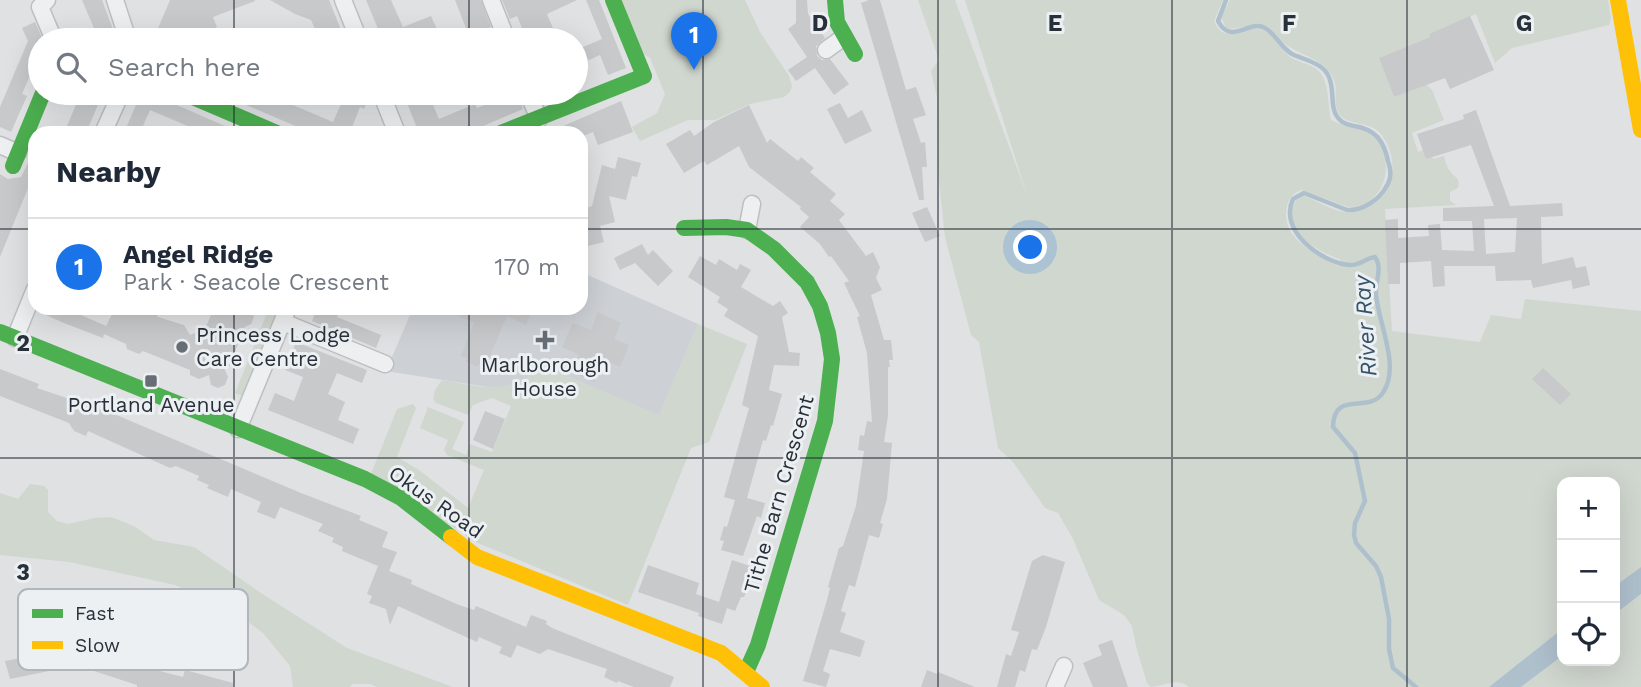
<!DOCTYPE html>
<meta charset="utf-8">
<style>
:root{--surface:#fff;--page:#f2f2f3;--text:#1f2937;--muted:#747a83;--line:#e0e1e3;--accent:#1a73e8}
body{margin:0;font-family:"Work Sans",sans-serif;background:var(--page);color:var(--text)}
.controls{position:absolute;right:21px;bottom:21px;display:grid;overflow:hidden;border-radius:14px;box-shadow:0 7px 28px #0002}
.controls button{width:63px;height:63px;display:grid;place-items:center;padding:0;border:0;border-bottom:2px solid var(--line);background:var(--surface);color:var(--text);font:35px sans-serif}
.you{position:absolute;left:1031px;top:248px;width:24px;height:24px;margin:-18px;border:5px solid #fff;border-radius:50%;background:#1a73e8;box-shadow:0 0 0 10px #1a73e833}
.badge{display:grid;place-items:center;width:46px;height:46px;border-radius:50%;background:var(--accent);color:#fff;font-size:23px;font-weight:700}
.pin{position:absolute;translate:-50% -58px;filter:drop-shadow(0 2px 4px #0008)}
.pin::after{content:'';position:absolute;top:37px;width:24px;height:21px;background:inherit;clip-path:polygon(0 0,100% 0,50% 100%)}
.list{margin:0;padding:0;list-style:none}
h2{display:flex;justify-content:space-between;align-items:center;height:91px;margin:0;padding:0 28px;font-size:30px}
h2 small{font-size:23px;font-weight:400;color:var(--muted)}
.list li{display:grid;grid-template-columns:46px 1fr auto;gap:21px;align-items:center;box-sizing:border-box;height:98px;padding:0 28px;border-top:2px solid var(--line)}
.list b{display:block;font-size:26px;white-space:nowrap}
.list p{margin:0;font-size:23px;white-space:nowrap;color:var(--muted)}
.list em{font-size:23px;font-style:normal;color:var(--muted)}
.icon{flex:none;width:38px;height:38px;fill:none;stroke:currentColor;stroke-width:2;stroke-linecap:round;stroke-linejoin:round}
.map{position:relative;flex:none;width:1641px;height:687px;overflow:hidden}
.search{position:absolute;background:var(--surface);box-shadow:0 7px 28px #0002;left:28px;top:28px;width:560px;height:77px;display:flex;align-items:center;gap:18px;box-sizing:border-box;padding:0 24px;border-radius:38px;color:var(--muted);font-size:26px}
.panel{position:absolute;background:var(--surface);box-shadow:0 7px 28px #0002;left:28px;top:126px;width:560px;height:189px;border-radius:21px}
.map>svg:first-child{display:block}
.built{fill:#cdd1d6}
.green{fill:#d0d7cf}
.water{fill:#afc0cd}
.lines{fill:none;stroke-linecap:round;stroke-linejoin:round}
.stream{stroke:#afc0cd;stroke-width:4.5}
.building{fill:#c7c9cb;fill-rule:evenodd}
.street-casing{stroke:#bdbfc1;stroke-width:19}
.street{stroke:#eeeff0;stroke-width:16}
.fast{stroke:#4caf50;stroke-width:16}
.slow{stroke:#ffc107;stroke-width:16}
.grid{fill:none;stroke:#28303a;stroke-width:2;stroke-opacity:0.55}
.poi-dot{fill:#686e75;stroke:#ecf0f3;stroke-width:2.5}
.labels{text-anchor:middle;stroke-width:6;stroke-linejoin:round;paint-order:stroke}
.poi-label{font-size:21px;fill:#28303a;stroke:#ecf0f3}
.street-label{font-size:21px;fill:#28303a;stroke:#ecf0f3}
.water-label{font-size:23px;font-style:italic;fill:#36536a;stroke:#ecf0f3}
.key{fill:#ecf0f3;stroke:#b1b6bc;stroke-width:2}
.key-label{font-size:19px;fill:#28303a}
.grid-label{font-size:23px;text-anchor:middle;font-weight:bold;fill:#28303a;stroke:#ecf0f3;stroke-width:6;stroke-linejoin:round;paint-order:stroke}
</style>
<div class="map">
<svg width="1641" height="687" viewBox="0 0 1641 687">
<rect width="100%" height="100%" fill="#dfe1e3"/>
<path class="built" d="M 581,272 L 698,324 L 659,416 L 542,365 L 529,378 L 517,384 L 494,388 L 386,371 L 413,308 L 581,308 Z"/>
<path class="green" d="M 621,0 L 745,0 L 760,32 L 789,76 L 792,86 L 790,92 L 784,97 L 750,104 L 715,120 L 688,120 L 640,141 L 632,127 L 657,113 L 665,94 L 650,58 L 642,53 Z
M 918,0 L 955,0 L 1027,195 L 965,0 L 1223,0 L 1214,21 C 1225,48 1247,23 1263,30 C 1273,34 1281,50 1290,57 C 1301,64 1317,64 1323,77 C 1329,89 1328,107 1331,120 C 1344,127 1362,126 1372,135 C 1398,159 1386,207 1348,207 L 1302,190 C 1294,192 1289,198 1287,206 C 1279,238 1316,254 1338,266 L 1341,260 C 1321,251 1290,239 1292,212 C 1292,204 1296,199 1304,196 C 1319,201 1338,215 1354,212 C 1361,211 1367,206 1373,202 C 1397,185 1398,155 1380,133 C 1369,120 1346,127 1338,112 C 1333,102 1338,90 1334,80 C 1326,60 1305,57 1288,46 C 1279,40 1274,30 1265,25 L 1228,29 L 1225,26 L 1221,17 L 1230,0 L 1608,0 L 1611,18 L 1609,25 L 1512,48 L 1495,63 L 1476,14 L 1429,34 L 1430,37 L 1379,58 L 1394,97 L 1426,84 L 1432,90 L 1444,120 L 1412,133 L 1418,152 L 1429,148 L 1433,159 L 1444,156 C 1445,160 1447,168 1450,171 C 1455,178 1461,178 1458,188 L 1450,192 L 1450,201 L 1456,205 L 1385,209 L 1392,331 L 1480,342 L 1491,315 L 1521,319 L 1525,299 L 1641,311 L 1641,567 L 1615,586 L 1615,482 L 1562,482 L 1562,629 L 1489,687 L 1189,687 C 1177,677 1165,686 1151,687 L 1147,683 L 1137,650 L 1132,626 L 1124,615 L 1099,600 L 1073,539 L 1058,513 L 1045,508 L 1013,462 L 998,448 L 979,342 L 971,335 L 945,237 L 938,171 L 937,97 L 931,71 L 939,60 Z
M 269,308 L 281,308 L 242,396 L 235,393 Z
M 698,324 L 747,344 L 709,442 L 691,448 L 628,605 L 478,543 L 371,474 L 397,409 L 413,404 L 416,408 L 397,457 L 419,470 L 468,508 L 484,470 L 447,455 L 444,450 L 448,440 L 420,428 L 428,407 L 464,422 L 452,449 L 466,455 L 470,444 L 492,452 L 511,406 L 492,398 L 473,405 L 468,415 L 436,403 L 433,399 L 435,390 L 442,380 C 483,387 509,397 542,365 L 659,415 Z
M 30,484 L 44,486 L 48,490 L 48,512 L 57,521 L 68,524 L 95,518 L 111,517 L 134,526 L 154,540 L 194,547 L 264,595 L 347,648 L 453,687 L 377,687 L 370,684 L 352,684 L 350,687 L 293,687 L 290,666 L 263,633 L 232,610 L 175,585 L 69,562 L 0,555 L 0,493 L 18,499 Z
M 1641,594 L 1641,687 L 1521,687 L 1562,656 L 1562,661 L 1615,661 L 1615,614 Z"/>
<path class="water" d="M 1641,567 L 1641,594 L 1615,614 L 1615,586 Z
M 1562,629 L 1562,656 L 1521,687 L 1489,687 Z"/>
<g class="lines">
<path class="stream" d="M 1226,0 L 1218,21 C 1231,46 1249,19 1265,28 C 1275,33 1281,48 1292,54 C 1304,60 1321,62 1328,75 C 1336,89 1328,109 1340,120 C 1344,124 1349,125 1354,126 C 1375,129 1384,141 1388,161 C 1391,170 1392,178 1386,187 C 1379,200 1362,211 1347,210 L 1304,193 L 1293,199 C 1278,231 1321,262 1349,265 C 1359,266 1366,258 1375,257 C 1383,268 1375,282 1376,294 C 1378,323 1400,364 1384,391 C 1370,416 1334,388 1333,427 L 1355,453 L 1365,501 L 1355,523 L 1354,535 L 1356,543 L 1376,566 L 1381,577 L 1389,619 L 1389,649 L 1393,668 L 1416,687"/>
</g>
<path class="building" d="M 82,0 L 102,0 L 117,40 L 99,40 Z
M 170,0 L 255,0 L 255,1 L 213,17 L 217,27 L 185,40 L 153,40 Z
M 270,0 L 329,0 L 345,40 L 320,40 L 311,20 L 295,14 Z
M 366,0 L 391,0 L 403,27 L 431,16 L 442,40 L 372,40 L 381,36 Z
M 455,0 L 481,0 L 491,27 L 469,36 Z
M 502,0 L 577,0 L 547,14 L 555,33 L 547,36 L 549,40 L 527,40 L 517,16 L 510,19 Z
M 586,0 L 599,0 L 626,68 L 608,75 L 600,55 L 576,66 L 576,50 L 602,39 Z
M 796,0 L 807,0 L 808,14 L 825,38 L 816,46 L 817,56 L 822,60 L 830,59 L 849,84 L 834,95 L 815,68 L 796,81 L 788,70 L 807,57 L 788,29 L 796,23 Z
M 869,0 L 880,0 L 906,90 L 916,87 L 926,115 L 913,119 L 921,143 L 925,142 L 927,167 L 922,167 L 924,200 L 919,200 L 861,3 Z
M 1470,16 L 1494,70 L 1450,89 L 1445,78 L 1394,97 L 1379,58 L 1430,37 L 1429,34 Z
M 35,22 L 43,40 L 40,40 L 40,66 L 37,59 L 22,94 L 27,96 L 11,132 L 0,127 L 0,107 L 28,41 L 22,28 Z
M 81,93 L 103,93 L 86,133 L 64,133 Z
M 141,93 L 158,93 L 156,96 L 241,133 L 204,133 L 150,110 L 140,133 L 124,133 Z
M 218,93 L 277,93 L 290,98 L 288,103 L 333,122 L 346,93 L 370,93 L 364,109 L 360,107 L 351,130 L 358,133 L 312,133 Z
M 409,93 L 428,93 L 439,119 L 475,104 L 477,108 L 517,93 L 523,109 L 467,133 L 419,133 L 405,98 L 410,96 Z
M 621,101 L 633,132 L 598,145 L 593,132 L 581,137 L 581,133 L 547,133 Z
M 840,103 L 848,118 L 862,110 L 872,131 L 845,144 L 827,109 Z
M 749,105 L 767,143 L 770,139 L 798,161 L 801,157 L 814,168 L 810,172 L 836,194 L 830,201 L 845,214 L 839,220 L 866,256 L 873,252 L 880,267 L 876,278 L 882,290 L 871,295 L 884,340 L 891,340 L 893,360 L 889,360 L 890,367 L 888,367 L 888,416 L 884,442 L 892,443 L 887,499 L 880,523 L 883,524 L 879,538 L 869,535 L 855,587 L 849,585 L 841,611 L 846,613 L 840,632 L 865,641 L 860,657 L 830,649 L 823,671 L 830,674 L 826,687 L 803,681 L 827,600 L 830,588 L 828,587 L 839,548 L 843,546 L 856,506 L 864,451 L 858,450 L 860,435 L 864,436 L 867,421 L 872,422 L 867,353 L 857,317 L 860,316 L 844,283 L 849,281 L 831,256 L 829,257 L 820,244 L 800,227 L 809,217 L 800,209 L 801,207 L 749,167 L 739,146 L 707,165 L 704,161 L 684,173 L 666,144 L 690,130 L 694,136 L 714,122 Z
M 1476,110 L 1510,206 L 1562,203 L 1563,216 L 1541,217 L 1542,264 L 1573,257 L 1576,268 L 1586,266 L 1590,285 L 1573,289 L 1571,280 L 1533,288 L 1531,280 L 1496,281 L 1495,266 L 1444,266 L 1445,286 L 1433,287 L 1431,261 L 1400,263 L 1400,284 L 1388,284 L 1385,220 L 1398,219 L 1398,238 L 1429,236 L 1428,225 L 1440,224 L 1442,250 L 1474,251 L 1472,221 L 1443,221 L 1443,208 L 1494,206 L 1471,145 L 1426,159 L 1417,134 L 1464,119 L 1463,115 ZM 1517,218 L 1515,252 L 1486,254 L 1484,219 Z
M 35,149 L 35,162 L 30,175 L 33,176 L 0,257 L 0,174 L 8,179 L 21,177 Z
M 618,157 L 641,163 L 637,177 L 632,176 L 626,200 L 609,196 L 615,222 L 600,226 L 604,242 L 588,246 L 581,209 L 592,206 L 602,165 L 615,169 Z
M 927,207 L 940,236 L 925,242 L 912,213 Z
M 642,244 L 648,255 L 653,250 L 673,271 L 658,286 L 635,263 L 620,270 L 614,258 Z
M 700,256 L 716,265 L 719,259 L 737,270 L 740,264 L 751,270 L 741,287 L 773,306 L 780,301 L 788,313 L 782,317 L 789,352 L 800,353 L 799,366 L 774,365 L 769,390 L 782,394 L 773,426 L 771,425 L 766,441 L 763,440 L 747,498 L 765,503 L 761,518 L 757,516 L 743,556 L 721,550 L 724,541 L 720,540 L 724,526 L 727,527 L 735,500 L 724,497 L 749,408 L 742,405 L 758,336 L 724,316 L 728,309 L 717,302 L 720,297 L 688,277 Z
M 39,308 L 65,308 L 106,326 L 113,312 L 115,313 L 117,308 L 148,308 L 155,311 L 158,317 L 184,325 L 190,335 L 205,329 L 211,315 L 210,308 L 250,308 L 254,317 L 251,324 L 245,327 L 235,352 L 237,357 L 233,365 L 224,368 L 228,377 L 225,385 L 218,388 L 211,385 L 209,375 L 199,379 L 190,375 L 190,370 L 143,351 L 139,354 L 127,349 L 126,344 L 104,334 L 103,338 L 64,323 L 37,311 Z
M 317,308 L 340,308 L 337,317 L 381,335 L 376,348 L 312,321 Z
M 441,308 L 533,308 L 526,325 L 507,316 L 485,367 L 479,364 L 478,367 L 465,361 L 467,358 L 461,356 L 474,323 Z
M 598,312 L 621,323 L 614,339 L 629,345 L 620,367 L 604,360 L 594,382 L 571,372 L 579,355 L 562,347 L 573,323 L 591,330 Z
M 296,342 L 367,370 L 362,383 L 337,373 L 328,394 L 345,402 L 338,420 L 359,429 L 353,444 L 268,410 L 275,393 L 294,401 L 303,377 L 285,370 Z
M 1543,368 L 1571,394 L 1560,405 L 1532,379 Z
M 0,369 L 39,384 L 37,388 L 114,414 L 301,493 L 361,516 L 359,520 L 388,532 L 382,547 L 397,552 L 389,571 L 412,580 L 411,584 L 459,605 L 474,610 L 476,606 L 526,627 L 531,615 L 547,621 L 546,624 L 552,628 L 674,677 L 670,687 L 634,687 L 618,681 L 617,683 L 604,677 L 607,669 L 548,649 L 540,654 L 517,645 L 511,658 L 499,653 L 502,647 L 479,637 L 477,642 L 398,606 L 390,625 L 386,609 L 369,603 L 372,596 L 367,594 L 378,566 L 342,551 L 343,547 L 332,542 L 334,538 L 318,531 L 323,524 L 280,507 L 275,519 L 257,512 L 261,502 L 231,489 L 228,497 L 207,488 L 209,485 L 197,480 L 199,476 L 176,466 L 170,468 L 88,431 L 86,436 L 74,431 L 69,423 L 0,396 Z
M 485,411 L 505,419 L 493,449 L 473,440 Z
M 1043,555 L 1065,562 L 1046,627 L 1037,650 L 1032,649 L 1025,672 L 1020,670 L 1015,687 L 997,687 L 1006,654 L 1011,656 L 1019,632 L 1011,630 L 1032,561 Z
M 732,560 L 756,568 L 744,597 L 741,597 L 735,611 L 727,608 L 722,624 L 698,616 L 699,613 L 638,592 L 648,565 L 699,583 L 696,594 L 719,602 Z
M 57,640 L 110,655 L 111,651 L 138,661 L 138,658 L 154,662 L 152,669 L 183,677 L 185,670 L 233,683 L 233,687 L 137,687 L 137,685 L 91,670 L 50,659 L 52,668 L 48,668 L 49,671 L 10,679 L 5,661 L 21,658 L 18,647 Z
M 1112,640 L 1128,687 L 1093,687 L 1083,663 L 1102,655 L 1098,645 Z
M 927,670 L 937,674 L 938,672 L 975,687 L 921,687 Z"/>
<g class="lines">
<defs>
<path id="street" d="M 47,0 L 40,7 L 54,40
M 115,0 L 128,40
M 343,0 L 359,40
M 491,0 L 507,40
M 826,50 L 844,37
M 381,93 L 397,133
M 528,93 L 539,119
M 103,133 L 121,93
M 0,145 L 18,153
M 747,230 L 752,204
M 283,322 L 385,364
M 15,338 L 35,289
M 238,429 L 288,308
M 1055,687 L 1064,666"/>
</defs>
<use href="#street" class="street-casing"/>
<use href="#street" class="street"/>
<path class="fast" d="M 835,0 L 837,22 L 855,54
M 183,93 L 277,133
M 501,133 L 644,76 L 613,0
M 13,166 L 43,93
M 684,228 L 726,227 L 747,230 L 774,249 L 807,282 L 820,306 L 828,333 L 832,359 L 825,421 L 758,645 L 746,672
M 0,332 L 365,479 L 401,498 L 451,537"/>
<path class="slow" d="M 1618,0 L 1641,130
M 451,537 L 477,557 L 721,653 L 762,687"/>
</g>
<path class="grid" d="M 234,0 L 234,40M 469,0 L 469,40M 703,0 L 703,687M 938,0 L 938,687M 1172,0 L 1172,687M 1407,0 L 1407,687M 234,93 L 234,133M 469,93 L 469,133M 0,229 L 35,229M 581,229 L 1641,229M 234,308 L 234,687M 469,308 L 469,687M 0,458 L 1641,458"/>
<g class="poi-dot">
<path d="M541.5 329.5h7v7h7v7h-7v7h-7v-7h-7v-7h7z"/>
<circle cx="182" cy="347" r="7"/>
<rect x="144" y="374" width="14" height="14" rx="3.5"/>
</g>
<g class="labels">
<g class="poi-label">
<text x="196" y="342" text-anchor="start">Princess Lodge<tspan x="196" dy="24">Care Centre</tspan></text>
<text x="545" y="372">Marlborough<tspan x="545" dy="24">House</tspan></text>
<text x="151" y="412">Portland Avenue</text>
</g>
<g class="street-label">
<text transform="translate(779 494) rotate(-74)" y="7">Tithe Barn Crescent</text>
<text transform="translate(436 502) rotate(35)" y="7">Okus Road</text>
</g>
<g class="water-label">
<text transform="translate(1365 326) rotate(-94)" y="8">River Ray</text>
</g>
</g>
<rect x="18" y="589" width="230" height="81" rx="10" class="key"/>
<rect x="32" y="609" width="31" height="9" fill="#4caf50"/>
<rect x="32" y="641" width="31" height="8" fill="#ffc107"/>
<g class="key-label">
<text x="75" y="620">Fast</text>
<text x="75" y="652">Slow</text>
</g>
<g class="grid-label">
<text x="820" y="31">D</text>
<text x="1055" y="31">E</text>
<text x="1289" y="31">F</text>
<text x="1524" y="31">G</text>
<text x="23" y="351">2</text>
<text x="23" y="580">3</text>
</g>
</svg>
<div class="controls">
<button>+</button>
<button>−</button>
<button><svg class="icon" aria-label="locate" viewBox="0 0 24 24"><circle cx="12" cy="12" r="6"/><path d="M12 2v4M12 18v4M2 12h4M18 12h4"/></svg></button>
</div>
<div class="you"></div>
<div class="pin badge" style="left:694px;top:70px">1</div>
<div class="search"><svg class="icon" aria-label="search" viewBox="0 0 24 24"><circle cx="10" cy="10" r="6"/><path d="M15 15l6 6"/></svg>Search here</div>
<section class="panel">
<h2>Nearby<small></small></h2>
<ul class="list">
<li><span class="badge">1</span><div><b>Angel Ridge</b><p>Park · Seacole Crescent</p></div><em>170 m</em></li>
</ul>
</section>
</div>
